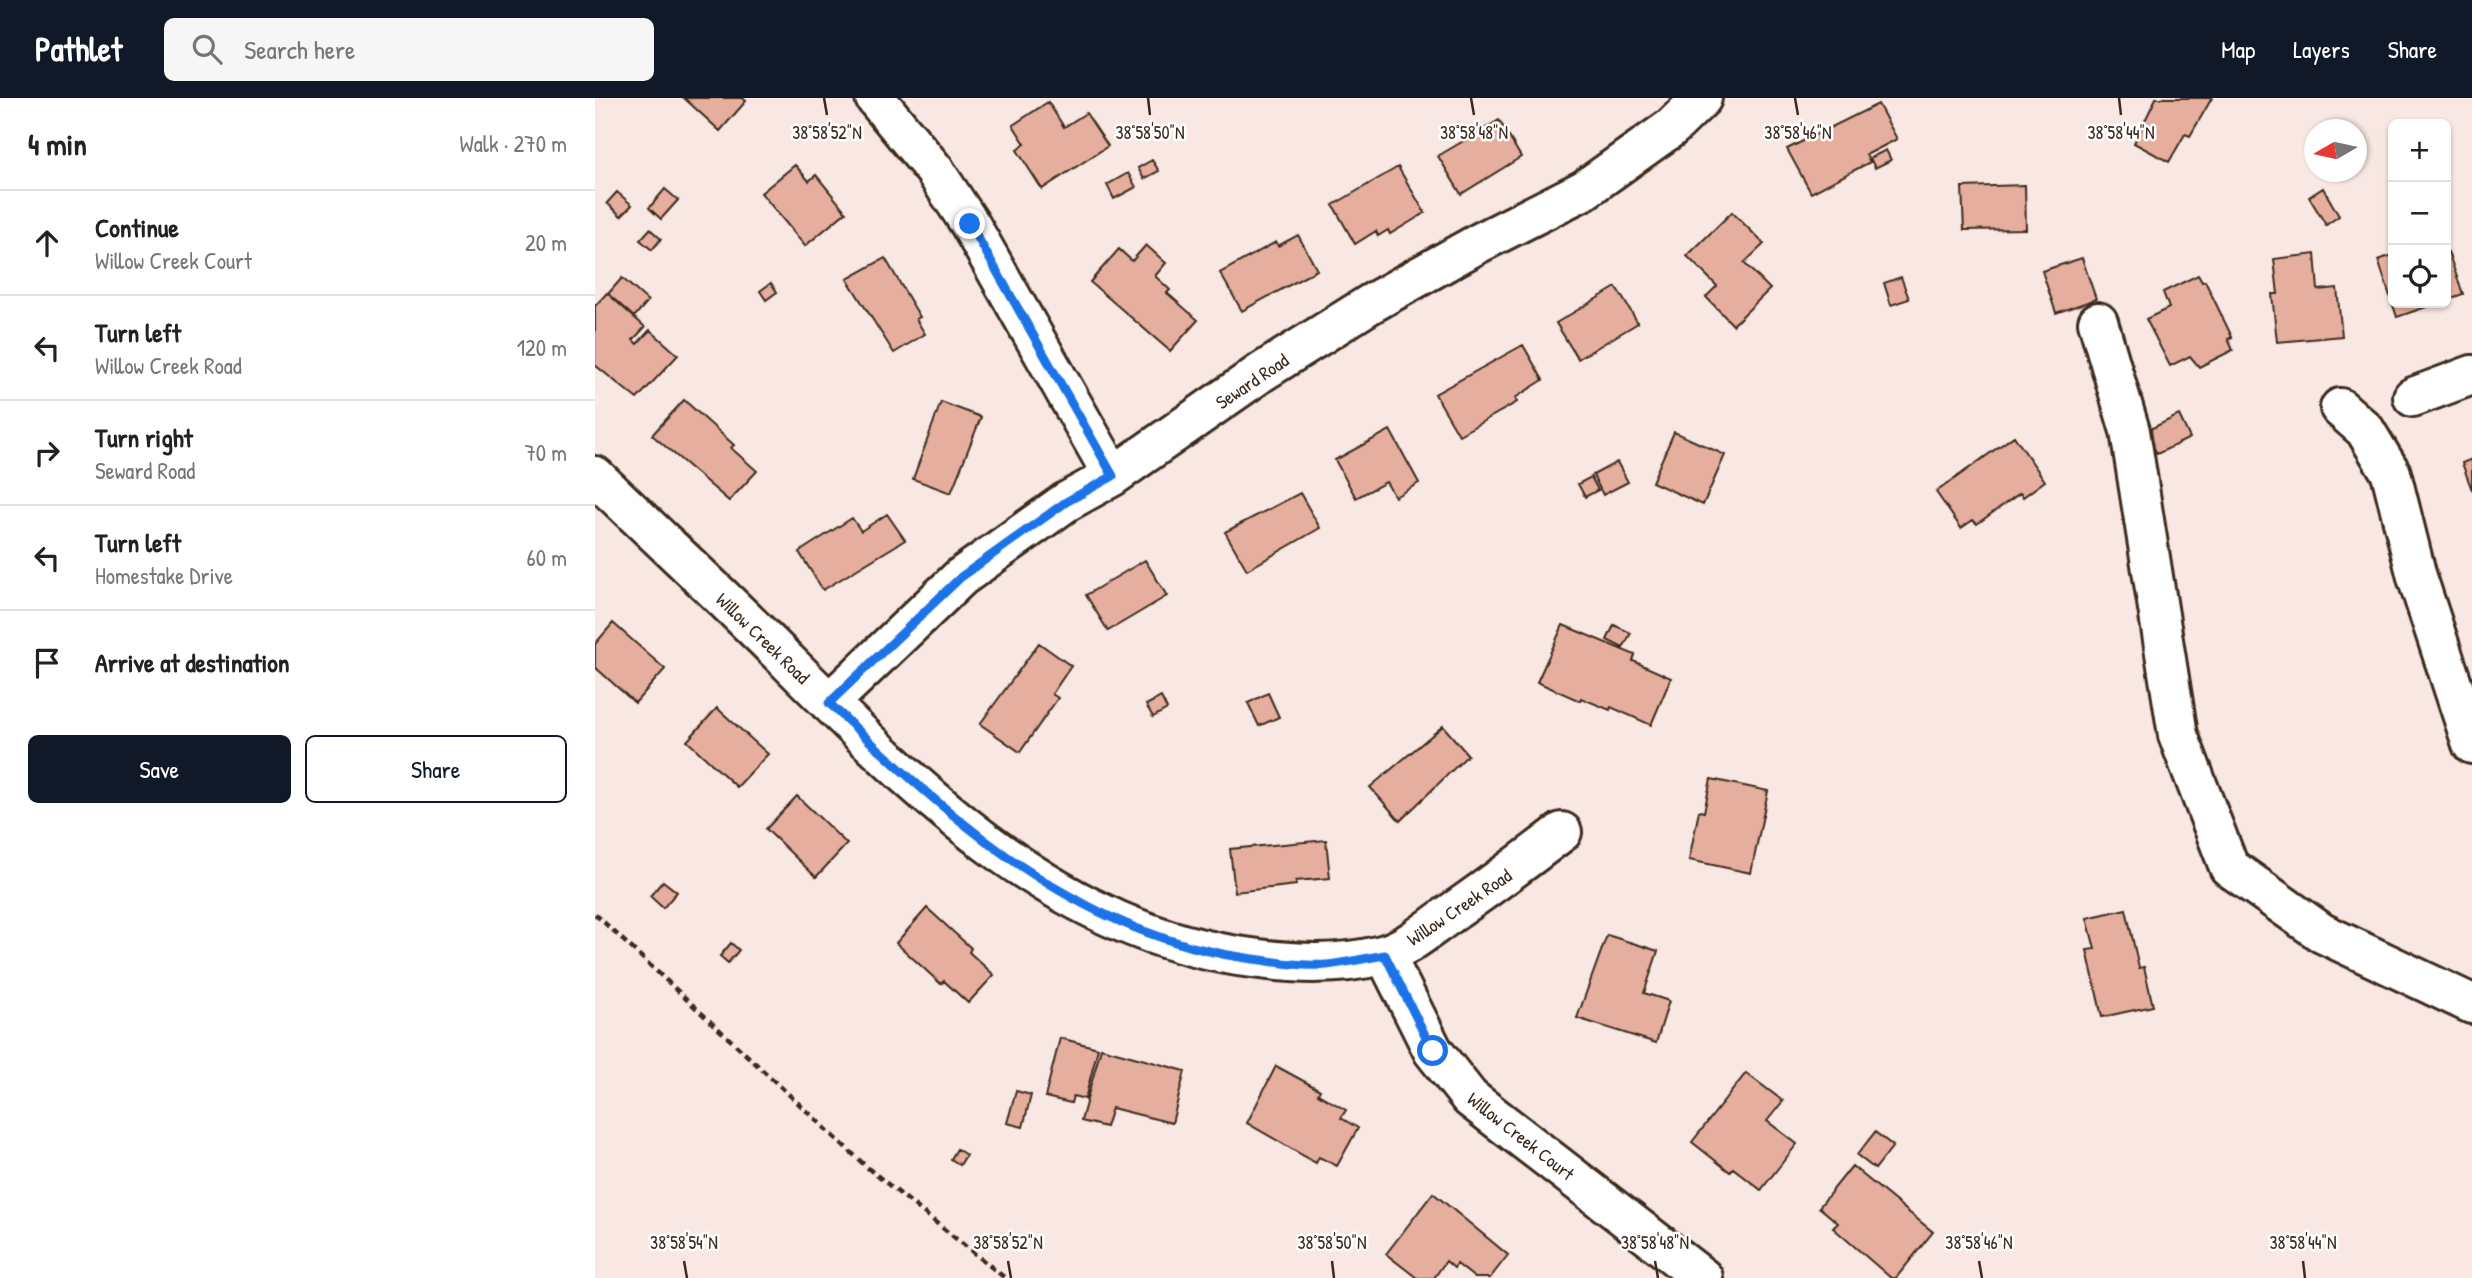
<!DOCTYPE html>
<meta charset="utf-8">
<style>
:root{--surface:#fff;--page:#f6f6f6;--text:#222;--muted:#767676;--line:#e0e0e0;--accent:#111827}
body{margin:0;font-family:"Patrick Hand",sans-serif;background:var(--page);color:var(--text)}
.controls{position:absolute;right:21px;top:21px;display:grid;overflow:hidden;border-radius:10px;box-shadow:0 2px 5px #0004}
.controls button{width:63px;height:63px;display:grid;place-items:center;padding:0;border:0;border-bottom:2px solid var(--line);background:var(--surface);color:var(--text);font:35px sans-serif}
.compass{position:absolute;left:1709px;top:21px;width:63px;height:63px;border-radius:50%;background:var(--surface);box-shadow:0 2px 5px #0004;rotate:261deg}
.stop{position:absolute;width:21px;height:21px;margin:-16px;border:5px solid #1a73e8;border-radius:50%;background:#fff}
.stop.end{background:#1a73e8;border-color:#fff;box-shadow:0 2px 7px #0008}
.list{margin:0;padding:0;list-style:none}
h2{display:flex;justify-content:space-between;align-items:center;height:91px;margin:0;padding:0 28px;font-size:30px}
h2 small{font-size:23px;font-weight:400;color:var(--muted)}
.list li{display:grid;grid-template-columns:46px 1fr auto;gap:21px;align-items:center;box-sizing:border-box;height:105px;padding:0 28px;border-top:2px solid var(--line)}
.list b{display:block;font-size:26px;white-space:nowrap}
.list p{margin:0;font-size:23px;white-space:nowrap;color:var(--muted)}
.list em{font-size:23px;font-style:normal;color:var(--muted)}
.actions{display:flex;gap:14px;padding:21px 28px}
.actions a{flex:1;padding:16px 0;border:2px solid var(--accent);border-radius:10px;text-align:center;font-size:24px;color:var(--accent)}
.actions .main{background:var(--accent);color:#fff}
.icon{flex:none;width:38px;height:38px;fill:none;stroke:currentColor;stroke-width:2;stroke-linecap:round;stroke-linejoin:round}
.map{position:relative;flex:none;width:1877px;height:1180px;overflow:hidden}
header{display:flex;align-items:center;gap:42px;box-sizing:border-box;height:98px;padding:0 35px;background:var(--accent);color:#fff}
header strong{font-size:33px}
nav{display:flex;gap:38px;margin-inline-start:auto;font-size:24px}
.search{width:490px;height:63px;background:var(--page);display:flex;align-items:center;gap:18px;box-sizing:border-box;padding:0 24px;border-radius:10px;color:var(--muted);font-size:26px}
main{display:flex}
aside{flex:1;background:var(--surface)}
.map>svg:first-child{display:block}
.building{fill:#e6ae9f;stroke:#3b2a1e;stroke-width:2}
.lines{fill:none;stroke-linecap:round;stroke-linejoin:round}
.minor-casing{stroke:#3b2a1e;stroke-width:44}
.path{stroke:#3b2a1e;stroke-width:4.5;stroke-dasharray:7 5;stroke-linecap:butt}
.minor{stroke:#fff;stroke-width:38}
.route{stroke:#1a73e8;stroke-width:9}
.ticks{fill:none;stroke:#3b2a1e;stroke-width:2.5}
.labels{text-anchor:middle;stroke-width:5;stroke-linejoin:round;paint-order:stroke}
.street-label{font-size:19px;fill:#3b2a1e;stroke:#fff}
.ticks-label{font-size:18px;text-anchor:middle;fill:#3b2a1e;stroke:#fff;stroke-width:5;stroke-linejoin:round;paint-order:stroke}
</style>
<header>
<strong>Pathlet</strong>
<div class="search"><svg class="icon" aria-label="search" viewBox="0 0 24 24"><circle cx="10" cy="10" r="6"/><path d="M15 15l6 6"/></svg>Search here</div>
<nav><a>Map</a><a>Layers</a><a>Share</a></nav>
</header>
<main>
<aside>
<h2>4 min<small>Walk · 270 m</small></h2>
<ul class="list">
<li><svg class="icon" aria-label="ahead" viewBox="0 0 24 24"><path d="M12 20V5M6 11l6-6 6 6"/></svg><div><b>Continue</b><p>Willow Creek Court</p></div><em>20 m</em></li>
<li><svg class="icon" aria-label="left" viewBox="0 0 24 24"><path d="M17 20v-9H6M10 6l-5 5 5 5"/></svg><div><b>Turn left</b><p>Willow Creek Road</p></div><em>120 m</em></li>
<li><svg class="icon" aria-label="right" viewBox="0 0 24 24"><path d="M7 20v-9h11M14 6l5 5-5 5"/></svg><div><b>Turn right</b><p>Seward Road</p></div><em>70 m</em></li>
<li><svg class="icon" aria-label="left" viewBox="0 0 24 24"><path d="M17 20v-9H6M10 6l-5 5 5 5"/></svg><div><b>Turn left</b><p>Homestake Drive</p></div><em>60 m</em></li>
<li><svg class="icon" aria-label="arrive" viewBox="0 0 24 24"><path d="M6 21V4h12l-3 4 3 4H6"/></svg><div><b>Arrive at destination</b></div></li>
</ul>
<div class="actions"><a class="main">Save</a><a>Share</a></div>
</aside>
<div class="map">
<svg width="1877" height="1180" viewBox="0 0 1877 1180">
<rect width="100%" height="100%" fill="#f8e7e2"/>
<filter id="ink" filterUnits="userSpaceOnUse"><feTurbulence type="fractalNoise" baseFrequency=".0143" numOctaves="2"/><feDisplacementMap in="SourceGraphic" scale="14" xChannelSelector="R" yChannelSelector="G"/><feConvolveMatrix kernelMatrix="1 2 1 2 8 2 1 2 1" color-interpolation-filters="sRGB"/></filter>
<g filter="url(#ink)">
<path class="building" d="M 89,0 L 148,0 L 151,3 L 125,33 Z
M 1561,0 L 1617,0 L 1595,38 L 1590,36 L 1574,64 L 1539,45 Z
M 453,4 L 469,29 L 491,15 L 513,48 L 447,91 L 422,52 L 430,46 L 418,27 Z
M 1283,6 L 1302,41 L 1271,57 L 1275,64 L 1216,95 L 1192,51 Z
M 904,22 L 926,59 L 866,96 L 843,58 Z
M 1291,52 L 1296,62 L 1280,70 L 1275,60 Z
M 557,62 L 564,73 L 549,81 L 543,70 Z
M 200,67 L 214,83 L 221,77 L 251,114 L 210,148 L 166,95 Z
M 803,69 L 830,115 L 795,136 L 793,132 L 783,138 L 781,133 L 760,146 L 738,107 Z
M 533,75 L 541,89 L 519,101 L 512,87 Z
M 1430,87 L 1431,131 L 1369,132 L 1367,89 Z
M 1728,90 L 1744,118 L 1731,127 L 1714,99 Z
M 70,91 L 83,102 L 66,121 L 54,110 Z
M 22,94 L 37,107 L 26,118 L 12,105 Z
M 1137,114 L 1169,146 L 1149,165 L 1175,191 L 1138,227 L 1111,199 L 1122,188 L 1092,158 Z
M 55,131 L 66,141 L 57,152 L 45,142 Z
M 703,137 L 722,172 L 647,213 L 625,175 L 681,144 L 683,148 Z
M 551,147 L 571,165 L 560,178 L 575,192 L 572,195 L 603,222 L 575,253 L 495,184 L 524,151 L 537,163 Z
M 1853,154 L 1868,196 L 1851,202 L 1851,155 Z
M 1720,156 L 1723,192 L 1742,190 L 1747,238 L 1682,244 L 1677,196 L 1683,196 L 1679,161 Z
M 1798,157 L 1798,205 L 1843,205 L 1802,219 L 1783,162 Z
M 290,160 L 325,219 L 321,221 L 330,236 L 299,255 L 252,181 Z
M 1487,160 L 1501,201 L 1461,215 L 1447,173 Z
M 1603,177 L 1607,184 L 1610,183 L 1637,239 L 1633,241 L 1638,252 L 1604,269 L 1595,258 L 1575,268 L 1551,221 L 1574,210 L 1568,194 Z
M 1306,179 L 1314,201 L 1296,207 L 1289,185 Z
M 27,180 L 53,203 L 39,219 L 13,196 Z
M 176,185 L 182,194 L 171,202 L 165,193 Z
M 1021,189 L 1043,225 L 983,261 L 961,225 Z
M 12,195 L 50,229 L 38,242 L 42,246 L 55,232 L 83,257 L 42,301 L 0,267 L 0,208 Z
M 928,247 L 948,282 L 920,300 L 922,304 L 864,337 L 840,296 Z
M 89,302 L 139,347 L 136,350 L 162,373 L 134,403 L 57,337 Z
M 346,304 L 386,319 L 356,395 L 318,381 Z
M 1584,317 L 1595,340 L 1562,356 L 1551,333 Z
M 795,332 L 824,385 L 800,399 L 791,384 L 761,400 L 740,362 Z
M 1079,334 L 1130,357 L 1108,407 L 1057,384 Z
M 1419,338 L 1450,383 L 1428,399 L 1425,395 L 1382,426 L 1378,422 L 1366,430 L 1341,394 Z
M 1877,361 L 1877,392 L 1867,365 Z
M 1022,364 L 1033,384 L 1008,397 L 998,377 Z
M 996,379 L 1003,392 L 990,399 L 983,386 Z
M 705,395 L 725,430 L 652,472 L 630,434 Z
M 292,416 L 310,442 L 228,492 L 204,454 L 257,420 L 266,433 Z
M 550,462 L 572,498 L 513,533 L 491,497 Z
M 18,525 L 70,571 L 40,605 L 0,569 L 0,546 Z
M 968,527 L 1040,557 L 1038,563 L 1076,580 L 1056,627 L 1016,609 L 1015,612 L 986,600 L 985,603 L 942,584 Z
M 1019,527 L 1036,535 L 1028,550 L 1012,542 Z
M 444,545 L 476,568 L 457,596 L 463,600 L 425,654 L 385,626 Z
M 673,595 L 684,619 L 664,628 L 653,605 Z
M 566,599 L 572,611 L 558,619 L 551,607 Z
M 122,610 L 173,656 L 142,689 L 92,643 Z
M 848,628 L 873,657 L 805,723 L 775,689 Z
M 1116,681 L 1173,693 L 1156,775 L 1094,762 L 1104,713 L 1109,714 Z
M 202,698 L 252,746 L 221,779 L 171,731 Z
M 731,742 L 735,780 L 701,783 L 701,787 L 640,794 L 635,751 Z
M 68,783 L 82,794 L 68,810 L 55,798 Z
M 332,810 L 376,850 L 374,854 L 399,877 L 373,905 L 349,883 L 346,886 L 301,845 Z
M 1531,811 L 1544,870 L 1549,869 L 1558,908 L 1507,919 L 1492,852 L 1500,851 L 1492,820 Z
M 1012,837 L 1063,853 L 1049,895 L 1074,903 L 1061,945 L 982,920 Z
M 136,845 L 144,852 L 133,865 L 125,858 Z
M 465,940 L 503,950 L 490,1001 L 478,998 L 476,1005 L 450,999 Z
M 506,950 L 590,973 L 577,1025 L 517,1010 L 511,1029 L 486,1023 Z
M 681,968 L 725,992 L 723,996 L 751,1012 L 746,1020 L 763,1030 L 742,1068 L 724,1059 L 721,1065 L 652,1025 Z
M 1151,975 L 1188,1003 L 1172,1023 L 1202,1046 L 1166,1092 L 1138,1070 L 1135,1074 L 1097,1044 Z
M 421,993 L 436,997 L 428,1029 L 412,1025 Z
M 1280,1034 L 1298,1048 L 1280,1071 L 1262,1057 Z
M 362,1051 L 371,1057 L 365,1067 L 356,1061 Z
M 1257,1068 L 1338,1134 L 1301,1180 L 1296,1180 L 1238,1130 L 1243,1125 L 1224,1109 Z
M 838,1095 L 913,1157 L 895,1180 L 880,1180 L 862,1166 L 859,1170 L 851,1163 L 839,1180 L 822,1180 L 791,1156 Z"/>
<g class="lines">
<defs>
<path id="minor" d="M 280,0 L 340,73 L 375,126 L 518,378
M 1503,224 L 1535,333 L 1583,637 L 1634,769 L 1727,835 L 1877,906
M 1818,299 L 1877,277
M 1745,310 L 1770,332 L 1796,375 L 1822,479 L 1877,646
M 0,378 C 57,433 115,487 171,542 C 309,679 454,835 657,860 C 701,866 743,868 787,857 C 808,852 830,834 848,821 C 888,793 928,764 967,734
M 234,605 L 366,479 L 471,404 L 518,378 L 667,274 L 775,206 L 884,145 L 989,92 L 1076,30 L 1107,0
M 790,857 L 838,953 L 875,1000 L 1108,1180"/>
</defs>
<use href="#minor" class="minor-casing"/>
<path class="path" d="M 0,816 L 274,1071 L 410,1180"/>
<use href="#minor" class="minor"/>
</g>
</g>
<g class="lines" filter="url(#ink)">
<path class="route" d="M 375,126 L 518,378 L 471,404 L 366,479 L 234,605 C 358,722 481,838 658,861 C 682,864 709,869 732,867 C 751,865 771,860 790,857 L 838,953"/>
</g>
<path class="ticks" d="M 229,0 L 232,17M 553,0 L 555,17M 876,0 L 879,17M 1200,0 L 1203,17M 1524,0 L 1526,17M 89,1163 L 92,1180M 413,1163 L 416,1180M 737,1163 L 739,1180M 1060,1163 L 1063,1180M 1384,1163 L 1387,1180M 1708,1163 L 1710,1180"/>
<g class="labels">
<g class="street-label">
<text transform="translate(657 283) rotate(-34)" y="7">Seward Road</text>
<text transform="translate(168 540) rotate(44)" y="7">Willow Creek Road</text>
<text transform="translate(864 809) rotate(-34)" y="7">Willow Creek Road</text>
<text transform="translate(926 1038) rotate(38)" y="7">Willow Creek Court</text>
</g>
</g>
<g class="ticks-label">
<text x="1203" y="41">38°58'46"N</text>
<text x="1526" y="41">38°58'44"N</text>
<text x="232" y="41">38°58'52"N</text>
<text x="555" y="41">38°58'50"N</text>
<text x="879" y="41">38°58'48"N</text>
<text x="89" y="1151">38°58'54"N</text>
<text x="413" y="1151">38°58'52"N</text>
<text x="737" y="1151">38°58'50"N</text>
<text x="1060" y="1151">38°58'48"N</text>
<text x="1384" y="1151">38°58'46"N</text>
<text x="1708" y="1151">38°58'44"N</text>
</g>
</svg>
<div class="controls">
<button>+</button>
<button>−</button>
<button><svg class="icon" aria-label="locate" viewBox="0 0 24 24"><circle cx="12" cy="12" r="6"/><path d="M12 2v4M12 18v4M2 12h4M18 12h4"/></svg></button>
</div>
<svg class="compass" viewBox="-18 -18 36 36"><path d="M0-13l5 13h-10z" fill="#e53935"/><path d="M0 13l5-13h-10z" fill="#767676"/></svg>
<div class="stop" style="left:838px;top:953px"></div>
<div class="stop end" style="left:375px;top:126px"></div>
</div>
</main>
